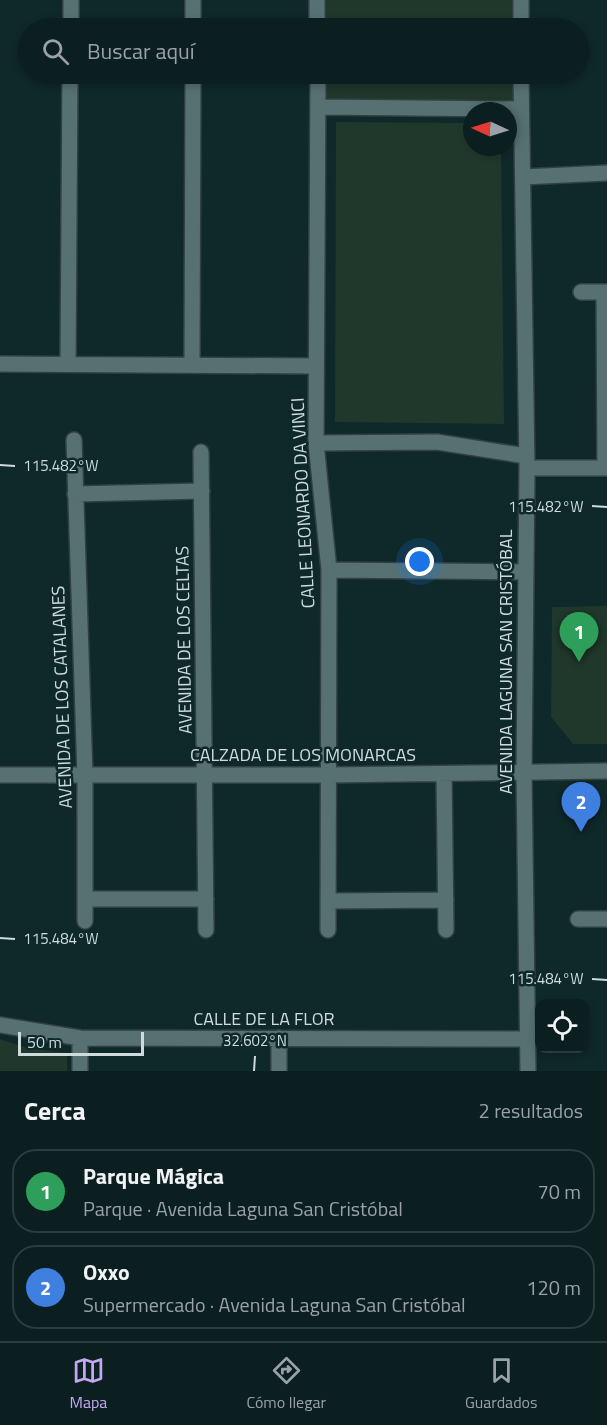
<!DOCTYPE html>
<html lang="es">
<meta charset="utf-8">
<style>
:root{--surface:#0b1e20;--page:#192b2d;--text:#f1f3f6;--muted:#9aa2a5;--line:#2b3c3e;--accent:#c4a7f1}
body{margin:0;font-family:"Titillium Web",sans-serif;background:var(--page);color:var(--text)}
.controls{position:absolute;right:18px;bottom:18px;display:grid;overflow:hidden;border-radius:12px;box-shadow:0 3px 9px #0003}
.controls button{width:54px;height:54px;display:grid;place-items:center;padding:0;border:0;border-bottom:2px solid var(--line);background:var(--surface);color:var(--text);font:30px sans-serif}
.compass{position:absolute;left:463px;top:102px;width:54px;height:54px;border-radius:50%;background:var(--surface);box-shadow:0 3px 9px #0003;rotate:274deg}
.scale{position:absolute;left:18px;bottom:15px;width:126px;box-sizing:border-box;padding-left:6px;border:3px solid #cddbdc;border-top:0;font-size:16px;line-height:21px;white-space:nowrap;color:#cddbdc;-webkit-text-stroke:4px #0f282a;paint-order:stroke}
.you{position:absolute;left:420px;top:562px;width:21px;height:21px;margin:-15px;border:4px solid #fff;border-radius:50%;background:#1a73e8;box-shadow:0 0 0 9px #1a73e833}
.badge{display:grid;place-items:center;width:39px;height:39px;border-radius:50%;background:var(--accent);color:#fff;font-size:20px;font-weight:700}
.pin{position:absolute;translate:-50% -50px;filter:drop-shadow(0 2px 3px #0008)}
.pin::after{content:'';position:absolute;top:32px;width:21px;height:18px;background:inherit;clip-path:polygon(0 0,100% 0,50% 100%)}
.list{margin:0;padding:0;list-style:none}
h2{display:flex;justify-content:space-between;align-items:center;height:78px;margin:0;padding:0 24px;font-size:26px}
h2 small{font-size:20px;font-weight:400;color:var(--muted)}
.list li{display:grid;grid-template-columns:39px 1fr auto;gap:18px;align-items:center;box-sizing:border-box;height:84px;margin:0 12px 12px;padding:0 12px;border:2px solid var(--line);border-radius:24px}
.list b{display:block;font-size:22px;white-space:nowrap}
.list p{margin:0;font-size:20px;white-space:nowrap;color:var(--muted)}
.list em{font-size:20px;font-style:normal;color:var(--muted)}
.icon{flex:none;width:33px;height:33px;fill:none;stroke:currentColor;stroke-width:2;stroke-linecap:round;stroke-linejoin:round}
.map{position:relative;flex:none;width:607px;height:1071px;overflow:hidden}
.search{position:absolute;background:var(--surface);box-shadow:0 3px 9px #0003;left:18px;right:18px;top:18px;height:66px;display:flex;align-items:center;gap:15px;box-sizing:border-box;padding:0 21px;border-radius:33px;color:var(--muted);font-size:22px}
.sheet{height:270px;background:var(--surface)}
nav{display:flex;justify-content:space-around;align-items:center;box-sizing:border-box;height:84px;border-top:2px solid var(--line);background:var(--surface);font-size:16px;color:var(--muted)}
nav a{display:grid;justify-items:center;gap:3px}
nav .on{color:var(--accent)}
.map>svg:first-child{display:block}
.green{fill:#20372b}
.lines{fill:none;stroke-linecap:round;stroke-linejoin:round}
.minor-casing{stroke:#314142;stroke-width:18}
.minor{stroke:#577173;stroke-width:15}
.ticks{fill:none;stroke:#cddbdc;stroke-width:2}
.labels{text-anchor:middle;stroke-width:5;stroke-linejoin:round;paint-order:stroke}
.street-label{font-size:18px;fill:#cddbdc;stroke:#0f282a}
.ticks-label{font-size:15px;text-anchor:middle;fill:#cddbdc;stroke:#0f282a;stroke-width:5;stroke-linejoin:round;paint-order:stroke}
</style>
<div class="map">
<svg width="607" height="1071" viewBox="0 0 607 1071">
<rect width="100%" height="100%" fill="#0f282a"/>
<path class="green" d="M 323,0 L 515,0 L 515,28 L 324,28 Z
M 325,74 L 515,74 L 514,102 L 326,102 Z
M 336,122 L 472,123 L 472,147 L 501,147 L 504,424 L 335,422 Z
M 607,606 L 607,744 L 573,744 L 551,717 L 552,607 Z
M 0,1039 L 27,1048 L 67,1053 L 67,1071 L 0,1071 Z"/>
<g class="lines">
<defs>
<path id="minor" d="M 317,0 L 317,28
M 71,28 L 71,0
M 193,28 L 193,0
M 521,28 L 521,0
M 318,74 L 316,443 L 329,570 L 328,930
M 521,74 L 527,468 L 524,773 L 528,1071
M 318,107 L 521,109
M 523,177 L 607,173
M 581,292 L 607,292
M 604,292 L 605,468
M 0,364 L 315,366
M 68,364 L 70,74
M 192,365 L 193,74
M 74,440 L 85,776 L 85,921
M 316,443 L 437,442 L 526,456
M 201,452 L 206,930
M 527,468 L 607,468
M 75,494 L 202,491
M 329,570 L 525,572
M 444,774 L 446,930
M 0,775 L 328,775 L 607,771
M 85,899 L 206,899
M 328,901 L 446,900
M 578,919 L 607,919
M 0,1025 L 80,1038 L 528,1039
M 80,1071 L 80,1038
M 279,1071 L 279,1038"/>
</defs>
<use href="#minor" class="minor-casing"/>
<use href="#minor" class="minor"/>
</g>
<path class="ticks" d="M 0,465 L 15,466M 592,506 L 607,507M 0,938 L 15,939M 592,979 L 607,980M 254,1071 L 255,1056"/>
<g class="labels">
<g class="street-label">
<text transform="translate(303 503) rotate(-93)" y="6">CALLE LEONARDO DA VINCI</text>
<text transform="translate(184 640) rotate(-91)" y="6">AVENIDA DE LOS CELTAS</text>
<text transform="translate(506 662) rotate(-90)" y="6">AVENIDA LAGUNA SAN CRISTÓBAL</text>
<text transform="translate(62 697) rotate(-92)" y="6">AVENIDA DE LOS CATALANES</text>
<text x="303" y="761">CALZADA DE LOS MONARCAS</text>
<text x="264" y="1025">CALLE DE LA FLOR</text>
</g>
</g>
<g class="ticks-label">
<text x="61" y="471">115.482°W</text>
<text x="546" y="512">115.482°W</text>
<text x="61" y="944">115.484°W</text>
<text x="546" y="984">115.484°W</text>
<text x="255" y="1046">32.602°N</text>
</g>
</svg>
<div class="controls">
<button><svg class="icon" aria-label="locate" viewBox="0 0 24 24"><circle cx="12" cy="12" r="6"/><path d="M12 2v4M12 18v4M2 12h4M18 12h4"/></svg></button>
</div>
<svg class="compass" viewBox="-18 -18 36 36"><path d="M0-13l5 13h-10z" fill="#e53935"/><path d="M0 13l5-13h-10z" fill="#9aa2a5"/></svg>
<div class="scale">50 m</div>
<div class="you"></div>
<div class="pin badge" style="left:579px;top:662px;background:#2e9e5b">1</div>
<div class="pin badge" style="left:581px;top:832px;background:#3f7fe0">2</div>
<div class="search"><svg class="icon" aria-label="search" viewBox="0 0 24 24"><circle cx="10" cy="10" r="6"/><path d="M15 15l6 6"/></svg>Buscar aquí</div>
</div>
<section class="sheet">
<h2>Cerca<small>2 resultados</small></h2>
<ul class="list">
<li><span class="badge" style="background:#2e9e5b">1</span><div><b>Parque Mágica</b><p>Parque · Avenida Laguna San Cristóbal</p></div><em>70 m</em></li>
<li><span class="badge" style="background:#3f7fe0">2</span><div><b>Oxxo</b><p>Supermercado · Avenida Laguna San Cristóbal</p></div><em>120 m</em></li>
</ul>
</section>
<nav>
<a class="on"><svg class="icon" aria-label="map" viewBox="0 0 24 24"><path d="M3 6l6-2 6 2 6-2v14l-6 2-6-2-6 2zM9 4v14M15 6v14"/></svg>Mapa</a>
<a><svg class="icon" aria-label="directions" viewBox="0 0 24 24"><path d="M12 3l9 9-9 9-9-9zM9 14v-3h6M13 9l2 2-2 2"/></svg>Cómo llegar</a>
<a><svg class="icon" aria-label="saved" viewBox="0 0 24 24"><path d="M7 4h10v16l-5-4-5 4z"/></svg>Guardados</a>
</nav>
